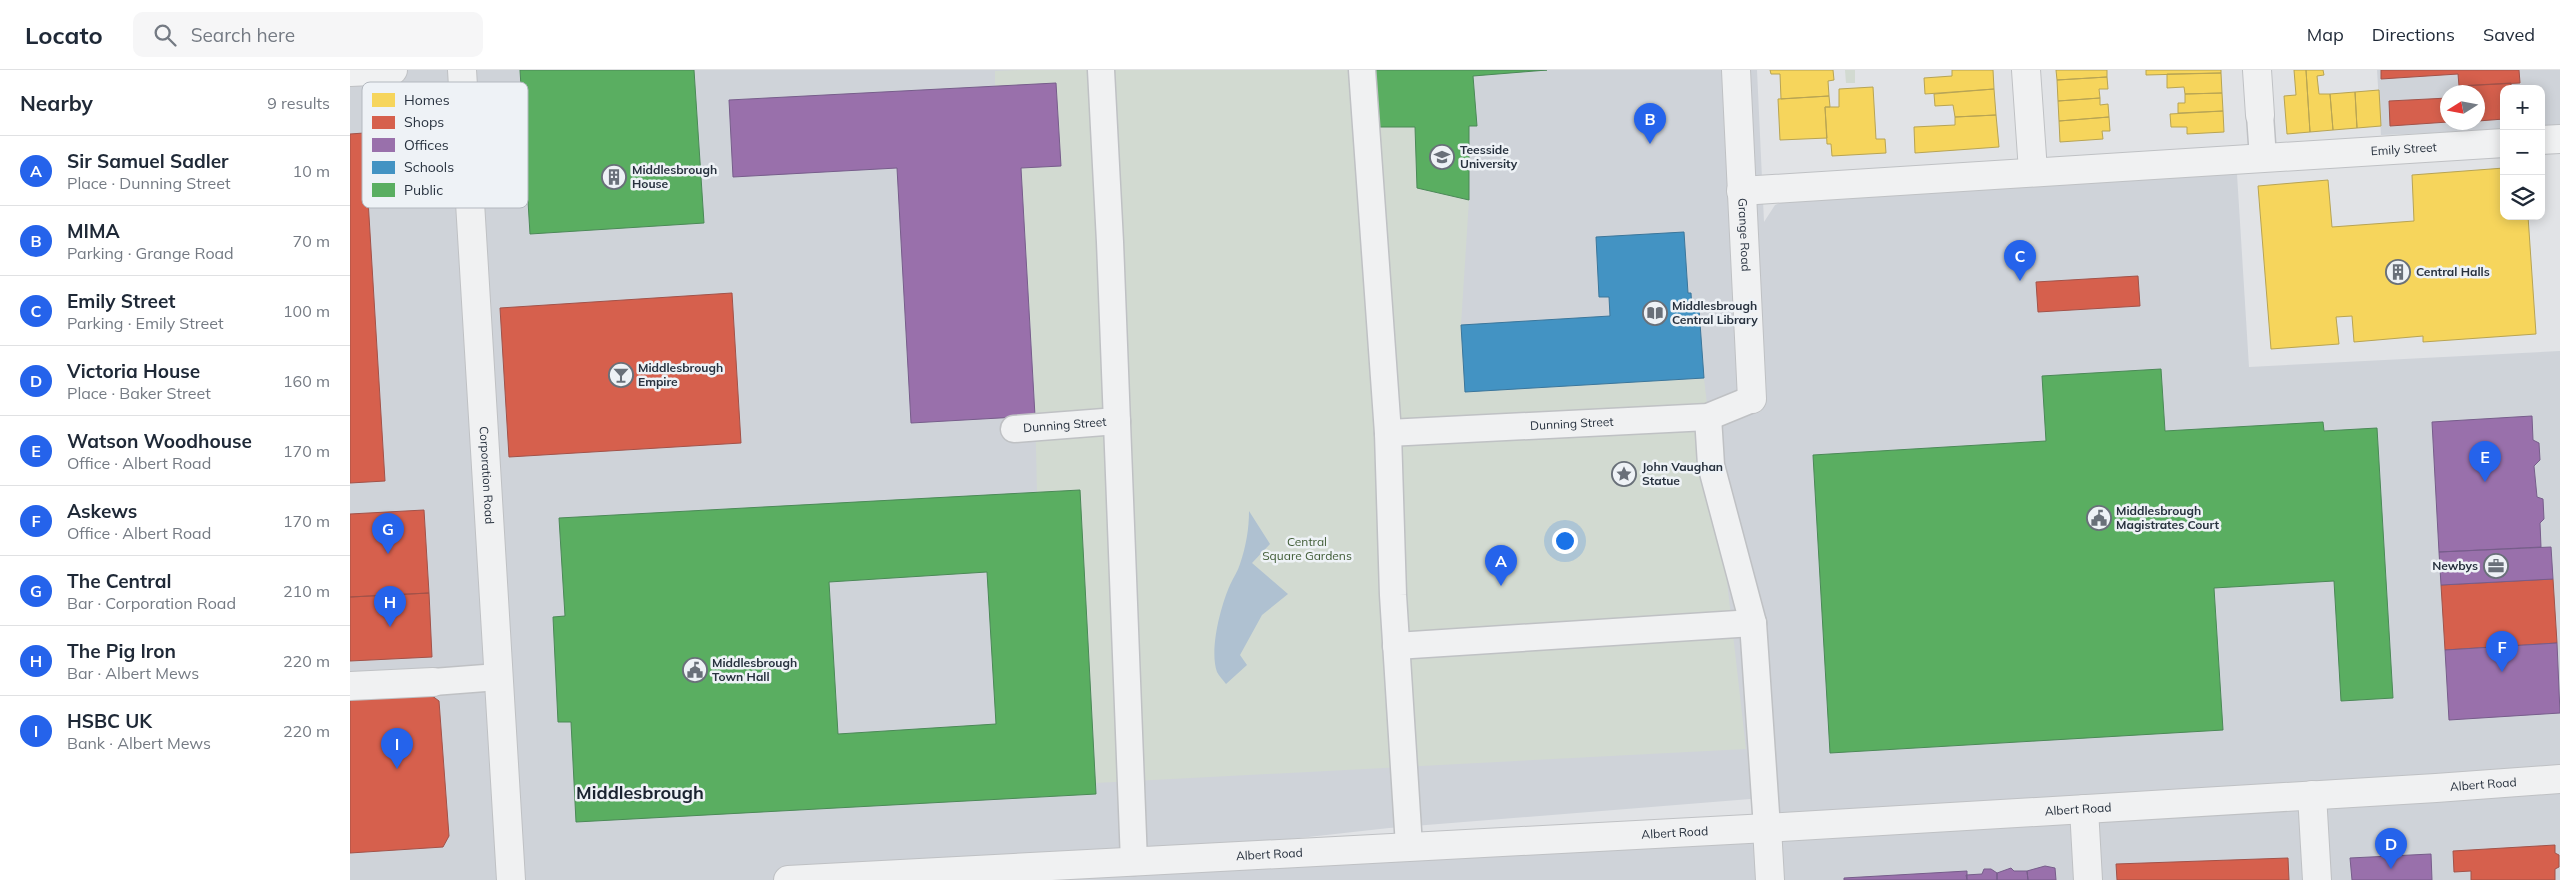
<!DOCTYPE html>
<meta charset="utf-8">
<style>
:root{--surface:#fff;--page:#f6f6f7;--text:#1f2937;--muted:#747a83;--line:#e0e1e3;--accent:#2563eb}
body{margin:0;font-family:Mulish,sans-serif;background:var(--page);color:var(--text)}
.controls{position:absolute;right:15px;top:15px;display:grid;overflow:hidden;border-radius:10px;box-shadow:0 2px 12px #0003}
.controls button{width:45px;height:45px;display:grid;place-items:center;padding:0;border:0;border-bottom:1px solid var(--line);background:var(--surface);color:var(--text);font:25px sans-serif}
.compass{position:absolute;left:2090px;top:15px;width:45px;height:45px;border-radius:50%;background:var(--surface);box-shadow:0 2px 12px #0003;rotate:259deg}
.you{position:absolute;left:1214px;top:470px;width:18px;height:18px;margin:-12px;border:4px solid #fff;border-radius:50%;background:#1a73e8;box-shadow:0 0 0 8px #1a73e833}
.badge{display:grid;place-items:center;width:32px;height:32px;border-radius:50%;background:var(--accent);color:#fff;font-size:16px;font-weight:700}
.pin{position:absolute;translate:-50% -41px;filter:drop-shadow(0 1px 2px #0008)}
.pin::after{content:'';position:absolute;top:26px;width:18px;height:15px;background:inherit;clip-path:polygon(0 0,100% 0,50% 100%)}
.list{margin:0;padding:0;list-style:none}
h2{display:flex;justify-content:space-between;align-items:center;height:65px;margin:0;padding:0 20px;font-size:21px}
h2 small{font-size:16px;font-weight:400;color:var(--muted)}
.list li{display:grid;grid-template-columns:32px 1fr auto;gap:15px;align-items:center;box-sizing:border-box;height:70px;padding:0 20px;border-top:1px solid var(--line)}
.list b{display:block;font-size:19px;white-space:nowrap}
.list p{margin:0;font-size:16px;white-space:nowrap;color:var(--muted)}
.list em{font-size:16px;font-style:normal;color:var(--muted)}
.icon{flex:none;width:28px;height:28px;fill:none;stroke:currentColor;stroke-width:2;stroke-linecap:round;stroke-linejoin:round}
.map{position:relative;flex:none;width:2210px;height:810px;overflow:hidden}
header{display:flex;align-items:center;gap:30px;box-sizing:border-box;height:70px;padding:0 25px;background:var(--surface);border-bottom:1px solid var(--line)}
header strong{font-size:24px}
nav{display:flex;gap:28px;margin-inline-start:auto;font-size:18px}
.search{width:350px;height:45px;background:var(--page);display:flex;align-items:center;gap:12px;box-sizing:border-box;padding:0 18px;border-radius:10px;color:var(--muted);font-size:19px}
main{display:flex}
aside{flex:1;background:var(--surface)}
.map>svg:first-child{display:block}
.built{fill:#cfd3d9;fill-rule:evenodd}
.green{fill:#d2dad1}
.water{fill:#afc1d1}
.homes{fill:#f6d55c;stroke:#b8a453}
.shops{fill:#d6604d;stroke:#a25249}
.offices{fill:#9970ab;stroke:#775d8b}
.schools{fill:#4393c3;stroke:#3b769b}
.public{fill:#5aae61;stroke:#4b8957;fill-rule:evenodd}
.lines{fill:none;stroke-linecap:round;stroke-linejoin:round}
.pedestrian-casing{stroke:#bfc1c4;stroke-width:29}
.minor-casing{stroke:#bfc1c4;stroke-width:30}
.pedestrian{stroke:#f0f1f2;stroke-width:26}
.minor{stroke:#f0f1f2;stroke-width:28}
.labels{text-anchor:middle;stroke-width:5;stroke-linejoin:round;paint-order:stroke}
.street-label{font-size:12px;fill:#28323f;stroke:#eef2f6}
.poi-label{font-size:12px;font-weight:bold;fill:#28323f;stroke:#eef2f6;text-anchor:start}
.park-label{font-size:12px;fill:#3f5b35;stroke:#eef2f6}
.district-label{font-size:18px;font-weight:bold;fill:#1a2330;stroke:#eef2f6}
.key{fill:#eef2f6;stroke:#b3b8bf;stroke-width:1}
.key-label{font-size:14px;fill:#28323f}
</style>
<header>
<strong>Locato</strong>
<div class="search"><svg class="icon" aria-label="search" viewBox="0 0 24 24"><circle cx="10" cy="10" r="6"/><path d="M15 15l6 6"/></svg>Search here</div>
<nav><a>Map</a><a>Directions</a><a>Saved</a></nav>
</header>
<main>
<aside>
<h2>Nearby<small>9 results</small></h2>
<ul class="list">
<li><span class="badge">A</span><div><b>Sir Samuel Sadler</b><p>Place · Dunning Street</p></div><em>10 m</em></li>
<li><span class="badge">B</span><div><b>MIMA</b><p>Parking · Grange Road</p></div><em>70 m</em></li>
<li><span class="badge">C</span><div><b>Emily Street</b><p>Parking · Emily Street</p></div><em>100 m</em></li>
<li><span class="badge">D</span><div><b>Victoria House</b><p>Place · Baker Street</p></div><em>160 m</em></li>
<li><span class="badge">E</span><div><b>Watson Woodhouse</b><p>Office · Albert Road</p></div><em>170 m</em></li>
<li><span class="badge">F</span><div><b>Askews</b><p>Office · Albert Road</p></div><em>170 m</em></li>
<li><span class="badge">G</span><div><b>The Central</b><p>Bar · Corporation Road</p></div><em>210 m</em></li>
<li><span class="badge">H</span><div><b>The Pig Iron</b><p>Bar · Albert Mews</p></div><em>220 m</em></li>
<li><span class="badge">I</span><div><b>HSBC UK</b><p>Bank · Albert Mews</p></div><em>220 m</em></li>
</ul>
</aside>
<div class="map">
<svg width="2210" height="810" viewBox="0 0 2210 810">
<rect width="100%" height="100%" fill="#e1e3e6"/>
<path class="built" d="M 0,0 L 1407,0 L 1414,152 L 1425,135 L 1443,128 L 1887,104 L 1899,297 L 2210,281 L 2210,810 L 0,810 ZM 1425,727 L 1417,758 L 709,795 L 1039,758 Z
M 2027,0 L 2210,0 L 2210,58 L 2191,59 L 2191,19 L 2154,19 L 2154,60 L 2031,65 ZM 2098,22 L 2128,22 L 2128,52 L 2098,52 Z"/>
<path class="green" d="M 667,0 L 1025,0 L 1029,56 L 1065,57 L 1067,118 L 1119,130 L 1111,255 L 1115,322 L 1354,308 L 1396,679 L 746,713 L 730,421 L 687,423 L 685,333 L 671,98 L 710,96 L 706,14 L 645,16 L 645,1 Z
M 1495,0 L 1505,0 L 1505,13 L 1496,13 Z"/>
<path class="water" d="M 899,441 L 920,474 L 902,493 L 938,524 L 912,545 L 890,585 L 897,595 L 876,614 C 873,610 869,606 867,602 C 859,580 871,535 880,515 C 883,508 888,501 890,494 C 896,476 899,459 899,441 Z"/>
<path class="homes" d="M 1420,0 L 1483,0 L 1484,10 L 1478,11 L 1479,26 L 1431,29 L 1430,4 L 1421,4 Z
M 1602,0 L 1643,0 L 1644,19 L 1575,24 L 1574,8 L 1602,6 Z
M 1706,0 L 1757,0 L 1757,7 L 1707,10 Z
M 1796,0 L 1871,0 L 1871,3 L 1796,5 Z
M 1944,0 L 1956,0 L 1960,62 L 1937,64 L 1934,26 L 1946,25 Z
M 1956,0 L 1973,0 L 1974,5 L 1967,6 L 1969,24 L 1980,24 L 1983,60 L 1960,62 Z
M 1871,3 L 1872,23 L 1835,24 L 1834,17 L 1817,18 L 1817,4 Z
M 1757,7 L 1758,19 L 1749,19 L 1750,28 L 1708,31 L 1707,10 Z
M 1523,17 L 1526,69 L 1535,69 L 1536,83 L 1482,86 L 1481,74 L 1477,74 L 1475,37 L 1489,37 L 1489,19 Z
M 1644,19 L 1646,45 L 1605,47 L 1603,35 L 1585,36 L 1584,24 Z
M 2029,20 L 2031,56 L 2007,58 L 2005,22 Z
M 2005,22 L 2007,58 L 1983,60 L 1980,24 Z
M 1872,23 L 1873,41 L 1828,43 L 1828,33 L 1835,33 L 1835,24 Z
M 1479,26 L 1480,37 L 1475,37 L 1477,68 L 1430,70 L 1428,29 Z
M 1750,28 L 1750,35 L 1758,34 L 1759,47 L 1709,51 L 1708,31 Z
M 1873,41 L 1874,62 L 1837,64 L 1837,57 L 1821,57 L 1820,44 Z
M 1646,45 L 1649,77 L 1565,83 L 1564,57 L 1605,55 L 1605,47 Z
M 1759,47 L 1760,61 L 1752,61 L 1753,69 L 1710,72 L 1709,51 Z
M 2154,98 L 2154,146 L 2178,146 L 2186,264 L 2073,272 L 2073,266 L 2004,272 L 2002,246 L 1986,247 L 1989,274 L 1921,279 L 1908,116 L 1978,110 L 1982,157 L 2064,151 L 2062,105 Z"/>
<path class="shops" d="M 2031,0 L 2169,0 L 2170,13 L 2109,16 L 2108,4 L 2031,9 Z
M 2161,13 L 2161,19 L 2154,19 L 2154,49 L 2128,51 L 2128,22 L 2109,22 L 2109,16 Z
M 2098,28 L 2098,52 L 2040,56 L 2039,31 Z
M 14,63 L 35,411 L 0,413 L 0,64 Z
M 1788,206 L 1790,236 L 1688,242 L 1686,212 Z
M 382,223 L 391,373 L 159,387 L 150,238 Z
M 74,440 L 79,523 L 0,527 L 0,444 Z
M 2203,509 L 2207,573 L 2095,580 L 2091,515 Z
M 79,523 L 82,587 L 0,591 L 0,527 Z
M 81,625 L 89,631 L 99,766 L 93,777 L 0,783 L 0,630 Z
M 2205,775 L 2205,783 L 2209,785 L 2209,797 L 2205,799 L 2205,810 L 2121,810 L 2121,801 L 2104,802 L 2103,781 Z
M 1938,788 L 1939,810 L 1767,810 L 1766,794 Z"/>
<path class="offices" d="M 706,13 L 711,96 L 671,98 L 685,346 L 561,353 L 547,98 L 383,107 L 379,30 Z
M 2182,346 L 2183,370 L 2189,373 L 2190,390 L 2184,396 L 2187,427 L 2193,429 L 2194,449 L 2190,453 L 2191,477 L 2089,482 L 2082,352 Z
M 2201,477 L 2203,509 L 2091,515 L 2089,482 Z
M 2207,573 L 2210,643 L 2099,650 L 2095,580 Z
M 2081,784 L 2082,810 L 2002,810 L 2000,788 Z
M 1695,796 L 1705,798 L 1706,810 L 1678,810 L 1677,801 Z
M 1661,798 L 1664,801 L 1677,801 L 1678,810 L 1647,810 L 1647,803 Z
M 1634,799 L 1641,799 L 1647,803 L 1647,810 L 1617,810 L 1616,805 L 1632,804 Z
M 1617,801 L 1617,810 L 1494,810 L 1494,808 Z"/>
<path class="schools" d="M 1334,162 L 1338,223 L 1341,223 L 1342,240 L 1349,239 L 1354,308 L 1115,322 L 1111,255 L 1260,246 L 1259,227 L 1249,227 L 1246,167 Z"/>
<path class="public" d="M 170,0 L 344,0 L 354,153 L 180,164 Z
M 1025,0 L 1197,0 L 1123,6 L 1127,56 L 1119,56 L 1119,130 L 1067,118 L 1065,57 L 1029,57 Z
M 1811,299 L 1815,361 L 1973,352 L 1974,361 L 2027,358 L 2043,628 L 1991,631 L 1984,511 L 1864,518 L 1873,660 L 1480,683 L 1463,385 L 1696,371 L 1692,306 Z
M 730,420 L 746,724 L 226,752 L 221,652 L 208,652 L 203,547 L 215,546 L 209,448 ZM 637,502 L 646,654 L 488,664 L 479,512 Z"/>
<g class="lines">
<defs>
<g id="pedestrian">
<path d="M 751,0 L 760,172 L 784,792"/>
<path d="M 1012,0 L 1038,363 L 1043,525 L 1059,776"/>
<path d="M 1910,45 L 1913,88"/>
<path d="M 1358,347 L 1361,395 L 1403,553 L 1417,758"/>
<path id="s1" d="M 664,359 L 767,351"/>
<path id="s2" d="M 1038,363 L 1358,347 L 1402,329"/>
<path d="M 1046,576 L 1403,553"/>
<path d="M 83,612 L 148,607"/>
</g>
<g id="minor">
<path id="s3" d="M 112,0 L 161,810"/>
<path id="s4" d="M 1386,0 L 1402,329"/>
<path d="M 1676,0 L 1683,101"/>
<path d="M 1907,0 L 1910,45"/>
<path d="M 0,2 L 43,0"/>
<path d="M 2191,70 L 2210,69"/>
<path id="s5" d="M 1391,121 L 2154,73"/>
<path d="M 0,616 L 83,612"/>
<path d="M 1962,725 L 1967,810"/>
<path d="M 1734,739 L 1738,810"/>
<path d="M 1417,758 L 1420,810"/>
<path id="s6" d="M 438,810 L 1417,758 L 2086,718 L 2210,709"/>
</g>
</defs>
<use href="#pedestrian" class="pedestrian-casing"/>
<use href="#minor" class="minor-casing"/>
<use href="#pedestrian" class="pedestrian"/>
<use href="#minor" class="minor"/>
</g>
<defs>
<symbol id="university-ring" viewBox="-11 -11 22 22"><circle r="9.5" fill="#eef2f6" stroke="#697079" stroke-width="1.5"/><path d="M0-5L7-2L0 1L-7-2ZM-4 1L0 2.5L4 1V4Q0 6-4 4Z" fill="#697079"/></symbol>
<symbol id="building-ring" viewBox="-11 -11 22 22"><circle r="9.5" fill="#eef2f6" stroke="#697079" stroke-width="1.5"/><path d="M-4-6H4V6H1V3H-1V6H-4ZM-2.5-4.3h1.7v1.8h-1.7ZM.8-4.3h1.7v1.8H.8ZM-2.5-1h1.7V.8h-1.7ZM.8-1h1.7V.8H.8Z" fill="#697079"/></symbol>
<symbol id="library-ring" viewBox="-11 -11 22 22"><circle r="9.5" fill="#eef2f6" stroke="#697079" stroke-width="1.5"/><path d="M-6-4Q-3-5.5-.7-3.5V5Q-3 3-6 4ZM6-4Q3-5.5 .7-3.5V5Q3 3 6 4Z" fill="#697079"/></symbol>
<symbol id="bar-ring" viewBox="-11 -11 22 22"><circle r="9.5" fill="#eef2f6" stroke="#697079" stroke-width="1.5"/><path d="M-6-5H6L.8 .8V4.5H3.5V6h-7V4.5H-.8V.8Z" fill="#697079"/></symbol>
<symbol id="sight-ring" viewBox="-11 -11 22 22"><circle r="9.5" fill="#eef2f6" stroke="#697079" stroke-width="1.5"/><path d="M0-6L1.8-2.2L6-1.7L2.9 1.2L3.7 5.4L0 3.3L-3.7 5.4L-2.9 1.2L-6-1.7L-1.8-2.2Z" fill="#697079"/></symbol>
<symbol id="civic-ring" viewBox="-11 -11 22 22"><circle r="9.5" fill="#eef2f6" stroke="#697079" stroke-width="1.5"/><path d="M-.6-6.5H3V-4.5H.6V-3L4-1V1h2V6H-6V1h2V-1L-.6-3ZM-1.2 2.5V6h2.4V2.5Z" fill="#697079"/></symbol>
<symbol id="office-ring" viewBox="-11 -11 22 22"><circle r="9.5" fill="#eef2f6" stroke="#697079" stroke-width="1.5"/><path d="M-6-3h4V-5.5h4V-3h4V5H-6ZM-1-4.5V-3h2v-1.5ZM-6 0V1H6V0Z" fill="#697079"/></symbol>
</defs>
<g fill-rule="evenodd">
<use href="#university-ring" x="1078" y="73" width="28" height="28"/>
<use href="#building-ring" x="250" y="93" width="28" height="28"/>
<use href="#building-ring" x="2034" y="188" width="28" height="28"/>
<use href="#library-ring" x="1291" y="229" width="28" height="28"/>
<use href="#bar-ring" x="257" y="291" width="28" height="28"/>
<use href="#sight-ring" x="1260" y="390" width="28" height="28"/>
<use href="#civic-ring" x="1735" y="434" width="28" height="28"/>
<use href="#office-ring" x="2132" y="482" width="28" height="28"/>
<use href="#civic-ring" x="331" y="586" width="28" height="28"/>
</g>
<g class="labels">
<g class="street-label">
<text dy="4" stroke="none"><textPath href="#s5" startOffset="664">Emily Street</textPath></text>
<text dy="4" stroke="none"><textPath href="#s4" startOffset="165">Grange Road</textPath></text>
<text dy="4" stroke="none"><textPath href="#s2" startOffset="184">Dunning Street</textPath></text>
<text dy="4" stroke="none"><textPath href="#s1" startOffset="51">Dunning Street</textPath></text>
<text dy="4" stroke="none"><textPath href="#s3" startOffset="406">Corporation Road</textPath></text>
<text dy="4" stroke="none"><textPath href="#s6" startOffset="1698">Albert Road</textPath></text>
<text dy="4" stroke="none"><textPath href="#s6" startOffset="1292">Albert Road</textPath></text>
<text dy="4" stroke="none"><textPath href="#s6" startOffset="888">Albert Road</textPath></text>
<text dy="4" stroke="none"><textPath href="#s6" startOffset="482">Albert Road</textPath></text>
</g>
<g class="poi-label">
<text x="1110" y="84">Teesside<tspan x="1110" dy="14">University</tspan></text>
<text x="282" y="104">Middlesbrough<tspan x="282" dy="14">House</tspan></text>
<text x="2066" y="206">Central Halls</text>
<text x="1322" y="240">Middlesbrough<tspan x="1322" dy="14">Central Library</tspan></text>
<text x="288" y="302">Middlesbrough<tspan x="288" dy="14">Empire</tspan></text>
<text x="1292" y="401">John Vaughan<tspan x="1292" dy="14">Statue</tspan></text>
<text x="1766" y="445">Middlesbrough<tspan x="1766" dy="14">Magistrates Court</tspan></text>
<text x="2128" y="500" text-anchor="end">Newbys</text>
<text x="362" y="597">Middlesbrough<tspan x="362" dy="14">Town Hall</tspan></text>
</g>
<g class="park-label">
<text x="957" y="476">Central<tspan x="957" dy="14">Square Gardens</tspan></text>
</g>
<g class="district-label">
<text x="290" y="729">Middlesbrough</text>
</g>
</g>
<rect x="12" y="12" width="166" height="126" rx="8" class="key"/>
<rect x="22" y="23" width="23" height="14" fill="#f6d55c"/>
<rect x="22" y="46" width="23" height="13" fill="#d6604d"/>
<rect x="22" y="68" width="23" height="14" fill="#9970ab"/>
<rect x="22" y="91" width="23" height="13" fill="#4393c3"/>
<rect x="22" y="113" width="23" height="14" fill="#5aae61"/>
<g class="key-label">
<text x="54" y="35">Homes</text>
<text x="54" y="57">Shops</text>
<text x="54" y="80">Offices</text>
<text x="54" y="102">Schools</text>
<text x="54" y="125">Public</text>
</g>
</svg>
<div class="controls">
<button>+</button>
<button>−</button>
<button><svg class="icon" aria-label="layers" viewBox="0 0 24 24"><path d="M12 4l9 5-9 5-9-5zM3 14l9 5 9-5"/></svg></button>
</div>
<svg class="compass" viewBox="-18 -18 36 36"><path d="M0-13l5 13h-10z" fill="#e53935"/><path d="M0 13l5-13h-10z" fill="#747a83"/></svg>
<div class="you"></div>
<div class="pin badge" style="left:1151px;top:516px">A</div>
<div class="pin badge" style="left:1300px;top:74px">B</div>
<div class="pin badge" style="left:1670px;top:211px">C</div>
<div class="pin badge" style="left:2041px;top:799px">D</div>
<div class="pin badge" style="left:2135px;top:412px">E</div>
<div class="pin badge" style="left:2152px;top:602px">F</div>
<div class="pin badge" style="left:38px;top:484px">G</div>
<div class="pin badge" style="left:40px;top:557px">H</div>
<div class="pin badge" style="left:47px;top:699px">I</div>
</div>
</main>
